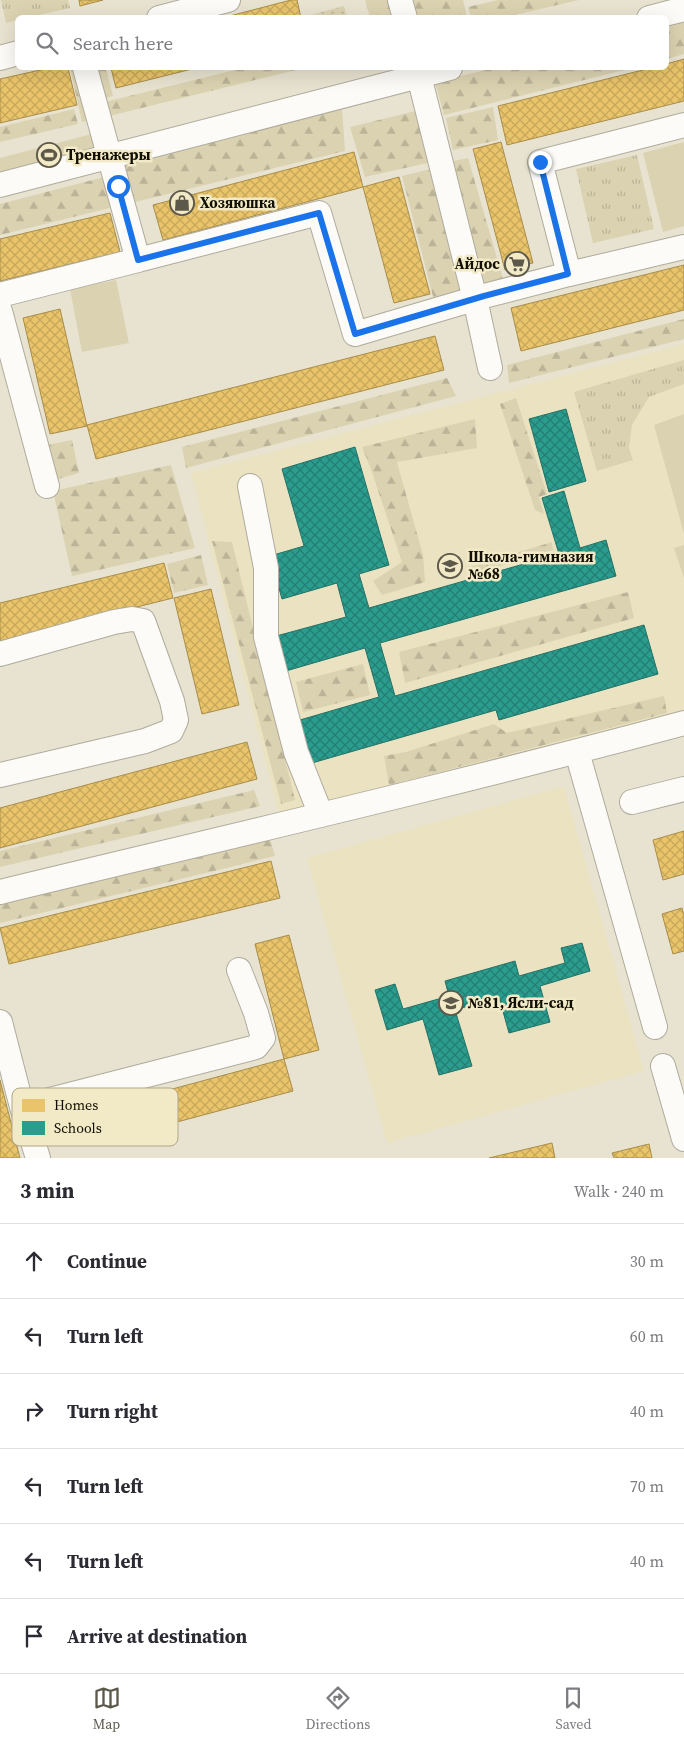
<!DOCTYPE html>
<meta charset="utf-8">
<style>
:root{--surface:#fff;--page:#f7f7f7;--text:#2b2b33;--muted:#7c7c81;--line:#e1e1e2;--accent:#5c594b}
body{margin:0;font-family:"Source Serif 4",serif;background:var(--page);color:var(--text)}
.stop{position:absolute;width:15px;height:15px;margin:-11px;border:4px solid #1a73e8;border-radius:50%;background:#fff}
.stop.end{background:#1a73e8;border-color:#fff;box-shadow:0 1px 5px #0008}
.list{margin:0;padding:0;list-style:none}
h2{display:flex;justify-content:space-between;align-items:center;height:65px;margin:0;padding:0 20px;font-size:21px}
h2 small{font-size:16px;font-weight:400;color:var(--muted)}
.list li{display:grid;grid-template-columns:32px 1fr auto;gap:15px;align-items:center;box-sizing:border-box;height:75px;padding:0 20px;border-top:1px solid var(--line)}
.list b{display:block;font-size:19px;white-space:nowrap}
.list em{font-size:16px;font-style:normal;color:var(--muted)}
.icon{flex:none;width:28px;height:28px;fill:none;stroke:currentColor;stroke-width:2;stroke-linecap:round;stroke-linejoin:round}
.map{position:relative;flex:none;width:684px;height:1158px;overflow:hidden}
.search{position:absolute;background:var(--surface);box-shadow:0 5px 20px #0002;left:15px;right:15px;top:15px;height:55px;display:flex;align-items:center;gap:12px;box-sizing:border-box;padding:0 18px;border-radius:8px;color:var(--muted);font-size:19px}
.sheet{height:515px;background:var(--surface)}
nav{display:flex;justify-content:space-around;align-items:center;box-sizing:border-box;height:70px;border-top:1px solid var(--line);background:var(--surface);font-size:14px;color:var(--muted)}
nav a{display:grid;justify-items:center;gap:2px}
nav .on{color:var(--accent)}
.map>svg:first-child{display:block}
.built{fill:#ebe2c2}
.grass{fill:url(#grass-tufts)}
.forest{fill:url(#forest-firs)}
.garden{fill:url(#garden-dots)}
.pitch{fill:#dbd2b1}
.homes{fill:url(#homes-cross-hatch);stroke:#a88d4b}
.schools{fill:url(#schools-cross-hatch);stroke:#227265}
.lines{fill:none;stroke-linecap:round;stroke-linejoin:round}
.minor-casing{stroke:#afab9c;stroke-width:26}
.minor{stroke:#fcfbf8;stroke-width:24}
.route{stroke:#1a73e8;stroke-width:6}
.labels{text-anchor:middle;stroke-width:5;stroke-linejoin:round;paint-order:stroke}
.poi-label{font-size:15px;font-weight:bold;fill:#110e03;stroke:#f2e9c6;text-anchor:start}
.key{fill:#f2e9c6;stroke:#aea78c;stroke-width:1}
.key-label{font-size:14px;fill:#110e03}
</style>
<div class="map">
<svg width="684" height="1158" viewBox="0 0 684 1158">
<defs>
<pattern id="grass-tufts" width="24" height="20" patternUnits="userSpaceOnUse" patternTransform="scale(1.25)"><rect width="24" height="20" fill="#dbd2b1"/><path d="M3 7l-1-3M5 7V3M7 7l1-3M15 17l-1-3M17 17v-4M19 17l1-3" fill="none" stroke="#bbb397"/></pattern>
<pattern id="forest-firs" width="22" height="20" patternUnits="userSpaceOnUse" patternTransform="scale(1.25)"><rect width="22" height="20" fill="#dbd2b1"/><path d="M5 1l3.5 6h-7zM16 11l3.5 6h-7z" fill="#bbb397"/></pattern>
<pattern id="garden-dots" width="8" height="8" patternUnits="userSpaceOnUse" patternTransform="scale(1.25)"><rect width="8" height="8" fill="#dbd2b1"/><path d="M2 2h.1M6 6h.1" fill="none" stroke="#bbb397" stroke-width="1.8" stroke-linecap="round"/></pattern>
<pattern id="homes-cross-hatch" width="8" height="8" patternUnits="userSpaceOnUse" patternTransform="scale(1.25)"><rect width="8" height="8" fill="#e9c46a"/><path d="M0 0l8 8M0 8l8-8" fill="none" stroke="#c7a75a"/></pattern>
<pattern id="schools-cross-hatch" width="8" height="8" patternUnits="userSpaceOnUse" patternTransform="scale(1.25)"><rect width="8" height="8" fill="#2a9d8f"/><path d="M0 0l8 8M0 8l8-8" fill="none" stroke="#237e73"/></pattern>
</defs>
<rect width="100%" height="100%" fill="#e8e3d0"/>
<path class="built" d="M 684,344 L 684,712 L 281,822 L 191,473 Z
M 564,786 L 644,1071 L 387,1143 L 307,858 Z"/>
<path class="grass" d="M 1,0 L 68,0 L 70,8 L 30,17 L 18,18 L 17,20 L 6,23 Z
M 637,155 L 654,229 L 593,243 L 576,169 Z
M 684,360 L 684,384 L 649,397 L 632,425 L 629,448 L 633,460 L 597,471 L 574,392 Z"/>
<path class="forest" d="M 365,0 L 394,0 L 398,17 L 370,17 Z
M 403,0 L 463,0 L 467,17 L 408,17 Z
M 498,0 L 579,0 L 506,17 L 471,17 L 468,7 Z
M 684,19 L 684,54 L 667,59 L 667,24 Z
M 70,68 L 82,68 L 97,119 L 82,122 Z
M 88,68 L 106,68 L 113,96 L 97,100 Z
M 243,68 L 304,68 L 105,117 L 101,103 Z
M 494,68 L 632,68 L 444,115 L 435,82 Z
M 493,107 L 498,140 L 453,150 L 446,118 Z
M 74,109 L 78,124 L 0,142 L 0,127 Z
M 342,109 L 345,151 L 135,202 L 124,164 Z
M 420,110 L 432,162 L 365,177 L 350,127 Z
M 468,158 L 504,282 L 476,291 L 444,163 Z
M 435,168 L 471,293 L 434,300 L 402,176 Z
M 108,176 L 118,206 L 0,235 L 0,204 Z
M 684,319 L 684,339 L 509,383 L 507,365 Z
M 447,378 L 456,396 L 186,468 L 182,447 Z
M 516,398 L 547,494 L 539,497 L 544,514 L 535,510 L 500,404 Z
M 475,419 L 477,448 L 397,462 L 423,555 L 425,582 L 382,595 L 373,581 L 402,562 L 371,469 L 362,447 Z
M 72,440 L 79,473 L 51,481 L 43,446 Z
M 171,465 L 195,548 L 72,576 L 53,491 Z
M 212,541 L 232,542 L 295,800 L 281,804 Z
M 552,542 L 553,550 L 469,576 L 467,568 Z
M 201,555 L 208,585 L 174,593 L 167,564 Z
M 628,592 L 634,618 L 405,683 L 399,652 Z
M 363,664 L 370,695 L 303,712 L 296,682 Z
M 664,696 L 667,713 L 389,785 L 384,756 L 406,752 L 494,724 L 507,733 Z
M 254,790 L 260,806 L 0,867 L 0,851 Z
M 268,832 L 275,856 L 0,923 L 0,897 Z"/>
<path class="garden" d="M 344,6 L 347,17 L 312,17 L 311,15 Z"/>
<path class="pitch" d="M 92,134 L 97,152 L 0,177 L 0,158 Z
M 684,142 L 684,226 L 663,232 L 643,153 Z
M 116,280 L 129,343 L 82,352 L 70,289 Z
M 684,414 L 684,534 L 654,425 Z
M 684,545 L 684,578 L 674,548 Z"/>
<path class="homes" d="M 79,0 L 103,0 L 80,6 Z
M 291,0 L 297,0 L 301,18 L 222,18 Z
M 684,59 L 684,101 L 507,145 L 498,106 L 651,68 L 666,68 L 666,64 Z
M 49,68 L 68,68 L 77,105 L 0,123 L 0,79 Z
M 111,68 L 196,68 L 116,88 Z
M 501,142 L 533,263 L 505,270 L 473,149 Z
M 354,152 L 363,187 L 163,240 L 153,205 Z
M 399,177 L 430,294 L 394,303 L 363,187 Z
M 110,213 L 120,252 L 0,281 L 0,239 Z
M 684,265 L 684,310 L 521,351 L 511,308 Z
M 60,309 L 87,426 L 50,434 L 23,318 Z
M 435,336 L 444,370 L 96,459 L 87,425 Z
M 164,563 L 173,598 L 0,641 L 0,603 Z
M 211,589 L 239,705 L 202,714 L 174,598 Z
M 247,742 L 257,779 L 0,848 L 0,808 Z
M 684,831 L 684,874 L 663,880 L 653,840 Z
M 271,861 L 280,898 L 9,964 L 0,928 Z
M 682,908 L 684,916 L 684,951 L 673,954 L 662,914 Z
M 289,935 L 319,1050 L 284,1059 L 255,944 Z
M 284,1059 L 293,1091 L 91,1145 L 83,1113 Z
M 0,1080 L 20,1158 L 0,1158 Z
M 552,1143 L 555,1158 L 489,1158 Z
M 649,1144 L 652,1158 L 614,1158 L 612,1153 Z"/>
<path class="schools" d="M 566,409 L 586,481 L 549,492 L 529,419 Z
M 355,447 L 389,565 L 359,574 L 369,608 L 559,554 L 542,498 L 564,491 L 580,548 L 606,540 L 616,576 L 380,643 L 395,696 L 644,625 L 658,674 L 499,720 L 496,710 L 305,765 L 293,722 L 379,697 L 365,648 L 279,673 L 269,638 L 346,617 L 337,583 L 282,599 L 270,556 L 304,546 L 282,469 Z
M 582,943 L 590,971 L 540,986 L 550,1022 L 509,1033 L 499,997 L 455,1010 L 472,1066 L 439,1075 L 423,1019 L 387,1030 L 375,990 L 395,984 L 403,1009 L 449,996 L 445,981 L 515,961 L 519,976 L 565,963 L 561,948 Z"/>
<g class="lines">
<defs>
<path id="minor" d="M 400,0 L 405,18
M 159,18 L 228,0
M 649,18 L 684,9
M 0,58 L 18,53
M 85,68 L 138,260 L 319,213 L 355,334 L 484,296 L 569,274 L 540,162 L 684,125
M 417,68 L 475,299 L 490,368
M 0,185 L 450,68
M 569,274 L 684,247
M 0,295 L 138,260
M 0,311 L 47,486
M 250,486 L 266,568 L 266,637 L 296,752 L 321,815
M 0,654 L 114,622 L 132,619 L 143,621 L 172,701 L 176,720 L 171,731 L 145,741 L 0,775
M 577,752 L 655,1027
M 632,802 L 684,789
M 0,892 C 228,837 457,784 684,723
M 0,1022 L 22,1107 L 38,1158
M 663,1066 L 684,1139
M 22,1107 L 256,1047 L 263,1038 L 256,1013 L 239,970"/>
</defs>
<use href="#minor" class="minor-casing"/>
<use href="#minor" class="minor"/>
</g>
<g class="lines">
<path class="route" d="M 118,186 L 138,260 L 319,213 L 355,334 L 484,296 L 568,274 L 540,162"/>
</g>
<defs>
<symbol id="stadium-ring" viewBox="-11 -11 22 22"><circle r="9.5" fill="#f2e9c6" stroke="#5c594b" stroke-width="1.5"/><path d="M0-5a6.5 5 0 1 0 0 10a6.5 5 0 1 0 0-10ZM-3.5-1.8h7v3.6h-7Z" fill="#5c594b"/></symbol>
<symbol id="shop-ring" viewBox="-11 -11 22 22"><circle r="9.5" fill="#f2e9c6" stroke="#5c594b" stroke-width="1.5"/><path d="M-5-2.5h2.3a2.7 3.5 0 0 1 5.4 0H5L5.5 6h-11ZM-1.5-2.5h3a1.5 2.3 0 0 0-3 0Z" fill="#5c594b"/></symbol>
<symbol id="supermarket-ring" viewBox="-11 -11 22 22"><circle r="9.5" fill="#f2e9c6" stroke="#5c594b" stroke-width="1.5"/><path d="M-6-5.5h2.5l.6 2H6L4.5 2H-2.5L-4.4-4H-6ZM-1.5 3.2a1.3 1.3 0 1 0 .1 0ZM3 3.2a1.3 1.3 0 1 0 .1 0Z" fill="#5c594b"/></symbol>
<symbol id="school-ring" viewBox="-11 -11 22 22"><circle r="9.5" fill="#f2e9c6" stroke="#5c594b" stroke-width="1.5"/><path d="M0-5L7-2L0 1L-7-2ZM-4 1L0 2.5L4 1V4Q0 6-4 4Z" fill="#5c594b"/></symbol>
</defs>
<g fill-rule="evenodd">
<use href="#stadium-ring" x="35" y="141" width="28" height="28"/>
<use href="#shop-ring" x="168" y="189" width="28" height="28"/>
<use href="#supermarket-ring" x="503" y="250" width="28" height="28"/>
<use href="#school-ring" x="436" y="552" width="28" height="28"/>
<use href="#school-ring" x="437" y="989" width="28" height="28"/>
</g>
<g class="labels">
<g class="poi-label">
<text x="66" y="160">Тренажеры</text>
<text x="200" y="208">Хозяюшка</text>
<text x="500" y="269" text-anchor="end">Айдос</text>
<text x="468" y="562">Школа-гимназия<tspan x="468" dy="17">№68</tspan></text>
<text x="468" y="1008">№81, Ясли-сад</text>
</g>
</g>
<rect x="12" y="1088" width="166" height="58" rx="8" class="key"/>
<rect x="22" y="1099" width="23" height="13" fill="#e9c46a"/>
<rect x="22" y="1121" width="23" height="14" fill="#2a9d8f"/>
<g class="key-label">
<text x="54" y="1110">Homes</text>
<text x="54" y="1133">Schools</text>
</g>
</svg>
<div class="stop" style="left:118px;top:186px"></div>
<div class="stop end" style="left:540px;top:162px"></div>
<div class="search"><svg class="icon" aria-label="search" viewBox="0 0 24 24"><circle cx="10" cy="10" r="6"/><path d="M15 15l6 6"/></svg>Search here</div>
</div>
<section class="sheet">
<h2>3 min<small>Walk · 240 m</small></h2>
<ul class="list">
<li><svg class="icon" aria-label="ahead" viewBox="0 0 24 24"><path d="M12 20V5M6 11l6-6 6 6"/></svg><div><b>Continue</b></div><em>30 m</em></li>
<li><svg class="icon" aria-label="left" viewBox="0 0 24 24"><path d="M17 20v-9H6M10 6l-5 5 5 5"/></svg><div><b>Turn left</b></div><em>60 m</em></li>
<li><svg class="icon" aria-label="right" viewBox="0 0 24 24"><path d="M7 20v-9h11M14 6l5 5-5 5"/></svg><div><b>Turn right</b></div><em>40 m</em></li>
<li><svg class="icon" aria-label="left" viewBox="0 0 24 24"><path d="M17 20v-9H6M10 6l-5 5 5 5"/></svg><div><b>Turn left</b></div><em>70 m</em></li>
<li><svg class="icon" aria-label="left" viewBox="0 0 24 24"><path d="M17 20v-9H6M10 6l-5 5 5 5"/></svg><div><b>Turn left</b></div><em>40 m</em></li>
<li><svg class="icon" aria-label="arrive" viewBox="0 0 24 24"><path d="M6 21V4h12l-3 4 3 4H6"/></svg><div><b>Arrive at destination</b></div></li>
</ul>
</section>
<nav>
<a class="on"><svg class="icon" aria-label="map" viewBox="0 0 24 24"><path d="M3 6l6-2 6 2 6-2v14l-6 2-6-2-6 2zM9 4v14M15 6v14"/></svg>Map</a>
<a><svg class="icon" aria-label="directions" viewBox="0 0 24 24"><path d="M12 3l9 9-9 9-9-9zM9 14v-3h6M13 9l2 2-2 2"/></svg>Directions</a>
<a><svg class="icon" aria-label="saved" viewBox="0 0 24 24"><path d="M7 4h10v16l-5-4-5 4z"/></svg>Saved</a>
</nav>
